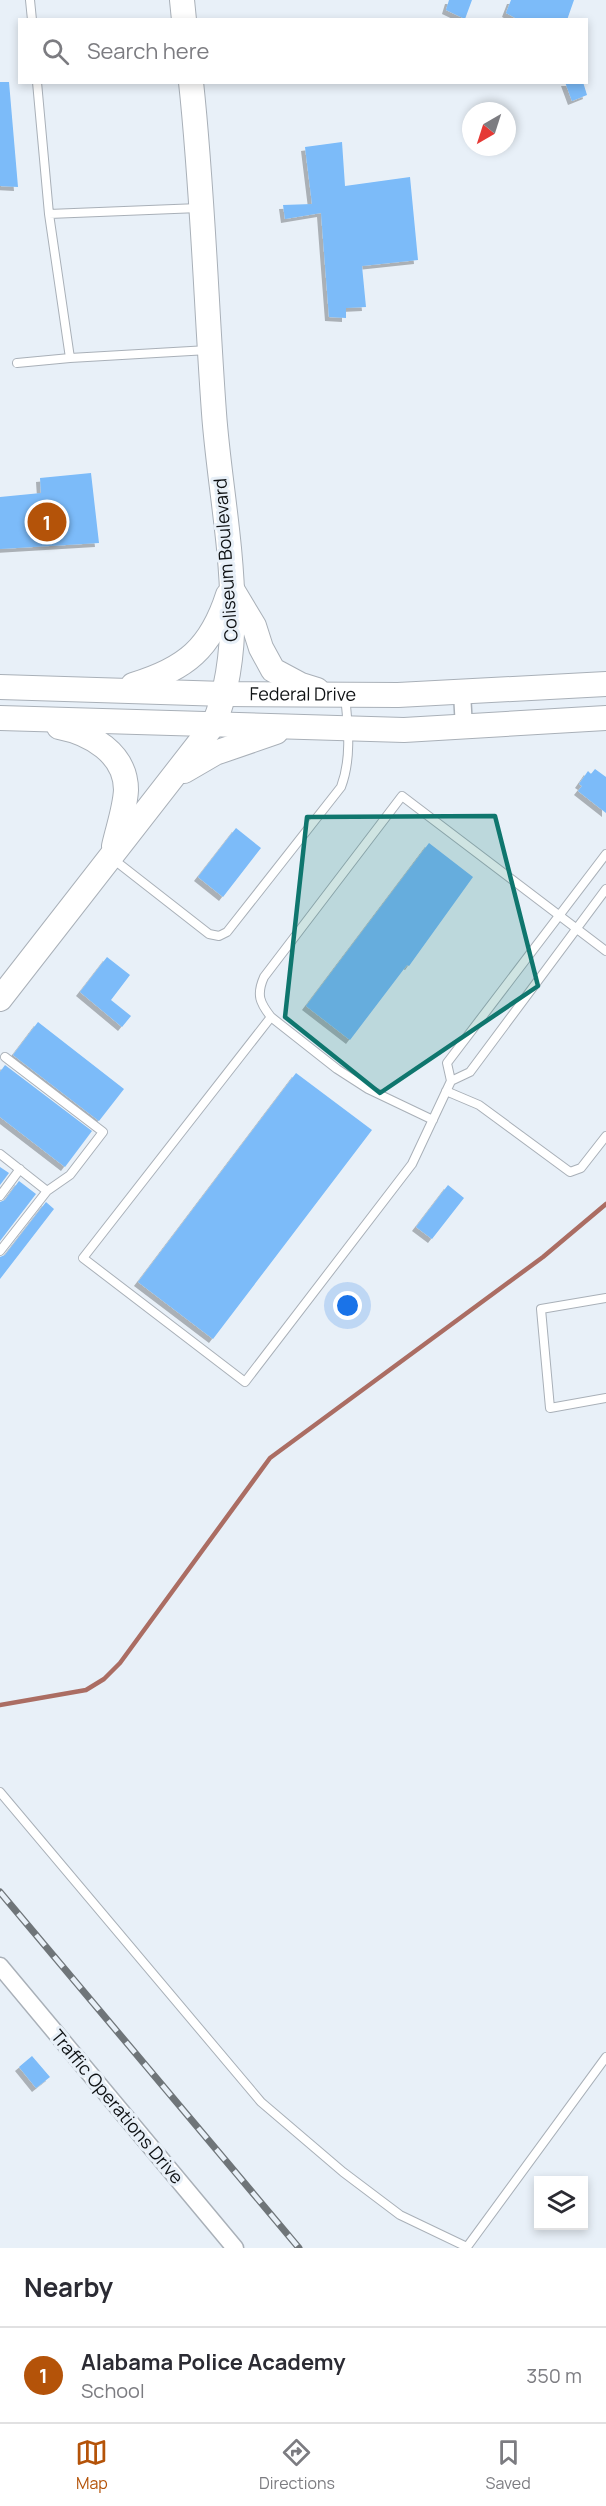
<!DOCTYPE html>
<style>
:root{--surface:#fff;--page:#f7f7f7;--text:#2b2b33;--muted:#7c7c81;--line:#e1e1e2;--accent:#b45309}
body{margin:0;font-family:Manrope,sans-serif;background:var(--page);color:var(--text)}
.controls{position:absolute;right:18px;bottom:18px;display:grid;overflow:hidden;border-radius:0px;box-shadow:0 3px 9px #0003}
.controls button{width:54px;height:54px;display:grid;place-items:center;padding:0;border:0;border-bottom:2px solid var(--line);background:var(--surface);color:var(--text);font:30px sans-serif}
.compass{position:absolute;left:462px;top:102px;width:54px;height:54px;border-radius:50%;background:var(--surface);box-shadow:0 3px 9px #0003;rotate:219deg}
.you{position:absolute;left:348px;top:1306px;width:21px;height:21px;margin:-15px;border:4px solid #fff;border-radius:50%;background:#1a73e8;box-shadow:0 0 0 9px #1a73e833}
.badge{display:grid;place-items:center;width:39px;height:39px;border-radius:50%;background:var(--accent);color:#fff;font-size:20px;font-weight:700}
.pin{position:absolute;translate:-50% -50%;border:3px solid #fff;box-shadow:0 2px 6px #0006}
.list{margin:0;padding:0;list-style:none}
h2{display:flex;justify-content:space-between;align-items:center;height:78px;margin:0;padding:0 24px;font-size:26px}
h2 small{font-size:20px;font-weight:400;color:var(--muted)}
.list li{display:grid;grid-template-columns:39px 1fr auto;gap:18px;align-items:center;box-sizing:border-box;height:96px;padding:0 24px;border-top:2px solid var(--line)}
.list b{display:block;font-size:22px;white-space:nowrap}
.list p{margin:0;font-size:20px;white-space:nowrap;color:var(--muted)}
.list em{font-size:20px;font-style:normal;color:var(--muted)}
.icon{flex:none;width:33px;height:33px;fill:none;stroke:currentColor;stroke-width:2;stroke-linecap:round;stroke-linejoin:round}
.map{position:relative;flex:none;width:606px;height:2248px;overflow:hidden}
.search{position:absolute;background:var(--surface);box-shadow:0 3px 9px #0003;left:18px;right:18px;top:18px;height:66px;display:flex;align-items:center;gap:15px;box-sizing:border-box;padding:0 21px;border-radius:0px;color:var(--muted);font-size:22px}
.sheet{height:174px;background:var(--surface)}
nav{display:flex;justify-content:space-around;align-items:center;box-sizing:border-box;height:84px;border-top:2px solid var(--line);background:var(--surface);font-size:16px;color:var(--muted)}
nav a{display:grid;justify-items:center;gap:3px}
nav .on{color:var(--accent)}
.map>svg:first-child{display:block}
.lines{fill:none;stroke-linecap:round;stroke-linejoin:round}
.stream{stroke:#ab6d63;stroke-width:4.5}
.building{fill:#7bbbf9;filter:url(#shadow)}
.service-casing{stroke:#a9b0b8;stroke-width:10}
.minor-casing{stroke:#a9b0b8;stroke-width:19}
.secondary-casing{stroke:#a9b0b8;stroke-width:26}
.service{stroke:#fff;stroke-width:8}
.minor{stroke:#fff;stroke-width:16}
.secondary{stroke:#fff;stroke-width:24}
.rail-casing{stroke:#6f7579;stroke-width:7}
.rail{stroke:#e8f0f8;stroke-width:4.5;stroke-dasharray:14;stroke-linecap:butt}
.marked{fill:#0f766e;fill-opacity:0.2;stroke:#0f766e;stroke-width:4.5;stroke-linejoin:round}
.labels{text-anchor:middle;stroke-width:6;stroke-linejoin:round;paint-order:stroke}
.street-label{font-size:18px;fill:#0e1113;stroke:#e8f0f8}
</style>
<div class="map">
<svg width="606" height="2248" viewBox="0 0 606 2248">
<defs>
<filter id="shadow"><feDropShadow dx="-4" dy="4" stdDeviation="0" flood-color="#0004"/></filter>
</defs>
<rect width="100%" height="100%" fill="#e8f0f8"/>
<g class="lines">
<path class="stream" d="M 0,1705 L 86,1690 L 104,1679 L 120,1663 L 270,1458 L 543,1257 L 606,1204"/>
</g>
<path class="building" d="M 449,0 L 472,0 L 465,19 L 446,10 Z
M 511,0 L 574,0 L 567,20 L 519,20 L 506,13 Z
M 0,82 L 9,82 L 18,187 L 0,186 Z
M 565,82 L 583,82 L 587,95 L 572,101 Z
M 342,142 L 345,186 L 410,177 L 418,260 L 362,266 L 366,307 L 346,308 L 346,318 L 329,317 L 321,213 L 285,219 L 283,205 L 312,204 L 305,147 Z
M 91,473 L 99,543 L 0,549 L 0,497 L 41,493 L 40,478 Z
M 595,769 L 606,777 L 606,813 L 578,791 L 582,786 L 579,784 L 588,771 L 591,774 Z
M 236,828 L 261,848 L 223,897 L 198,877 Z
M 429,843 L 473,877 L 409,966 L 407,965 L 350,1040 L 306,1006 Z
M 107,957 L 130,975 L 111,1000 L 131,1016 L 122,1027 L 80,992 Z
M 38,1022 L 124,1089 L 99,1121 L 13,1055 Z
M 5,1065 L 92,1131 L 65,1167 L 0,1117 L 0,1072 Z
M 296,1073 L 372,1130 L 213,1339 L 138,1282 Z
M 0,1167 L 9,1173 L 0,1185 Z
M 19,1181 L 36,1194 L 0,1241 L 0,1202 L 5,1200 Z
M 448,1185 L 464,1198 L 432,1239 L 416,1227 Z
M 46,1202 L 54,1209 L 0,1279 L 0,1257 L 5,1255 Z
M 32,2056 L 50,2077 L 36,2088 L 19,2067 Z"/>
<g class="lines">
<defs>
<path id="service" d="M 30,0 L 32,20
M 37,82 L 49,214 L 199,208
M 49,214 L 70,358 L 208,350
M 17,363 L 70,358
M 113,859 L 209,934 L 219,936 L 227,932 L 341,787 C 352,758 348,726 345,695
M 271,1017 C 260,1003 256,995 264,977 L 402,796 L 606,951
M 5,1057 L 103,1132 L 70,1175 L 47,1191
M 451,1081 L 470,1072 L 606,889
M 446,1091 L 479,1105 L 570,1172 L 581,1168 L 606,1136
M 433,1120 L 368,1089 L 337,1069 L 271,1017 L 83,1258 L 245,1382 L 412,1164 L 451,1081 L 447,1063 L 606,854
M 0,1154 L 47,1191 L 0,1251
M 0,1196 L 20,1169
M 606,1298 L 541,1309 L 550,1408 L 606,1398
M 0,1792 L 261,2102 L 343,2172 L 400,2215 L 467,2247 L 606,2057"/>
<path id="minor" d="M 462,693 L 464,728
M 0,1966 L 235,2248"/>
<g id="secondary">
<path d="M 182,0 L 184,20"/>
<path d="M 233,591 L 254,626 L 261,648 L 273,670 L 301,685 L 317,690"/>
<path d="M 133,685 C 186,669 211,648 228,595"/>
<path id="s1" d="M 0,687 L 225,694 L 398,695 L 606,684"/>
<path d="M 0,718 L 404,730 L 606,718"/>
<path d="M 59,727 C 90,733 126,753 126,790 C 125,809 118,828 114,846"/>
<path d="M 184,771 L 215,753 L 276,732"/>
<path d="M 0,999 L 214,724 C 252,630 221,512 214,413 C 206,303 203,193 191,82"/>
</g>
</defs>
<use href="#service" class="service-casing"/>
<use href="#minor" class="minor-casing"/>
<use href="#secondary" class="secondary-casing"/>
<use href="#service" class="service"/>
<use href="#minor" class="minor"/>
<use href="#secondary" class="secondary"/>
<defs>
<path id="rail" d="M 0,1892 L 299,2248"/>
</defs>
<use href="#rail" class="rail-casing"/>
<use href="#rail" class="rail"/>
</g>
<path class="marked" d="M 495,816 L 538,986 L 380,1093 L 285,1017 L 307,817 Z"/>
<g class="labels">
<g class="street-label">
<text transform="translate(226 560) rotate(-94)" y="6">Coliseum Boulevard</text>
<text dy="6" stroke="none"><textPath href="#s1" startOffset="303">Federal Drive</textPath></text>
<text transform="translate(117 2107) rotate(50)" y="6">Traffic Operations Drive</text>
</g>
</g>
</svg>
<div class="controls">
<button><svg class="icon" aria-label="layers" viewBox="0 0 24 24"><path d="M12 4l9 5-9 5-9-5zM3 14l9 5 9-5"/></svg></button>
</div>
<svg class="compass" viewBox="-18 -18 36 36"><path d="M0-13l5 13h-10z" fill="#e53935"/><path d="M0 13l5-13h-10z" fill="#7c7c81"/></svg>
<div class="you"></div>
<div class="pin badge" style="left:47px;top:522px">1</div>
<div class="search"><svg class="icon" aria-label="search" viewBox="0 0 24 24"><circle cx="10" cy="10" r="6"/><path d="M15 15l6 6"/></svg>Search here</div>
</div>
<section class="sheet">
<h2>Nearby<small></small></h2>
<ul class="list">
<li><span class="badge">1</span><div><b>Alabama Police Academy</b><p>School</p></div><em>350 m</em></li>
</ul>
</section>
<nav>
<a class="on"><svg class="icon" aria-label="map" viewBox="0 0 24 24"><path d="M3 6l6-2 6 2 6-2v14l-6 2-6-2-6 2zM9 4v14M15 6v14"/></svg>Map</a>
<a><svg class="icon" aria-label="directions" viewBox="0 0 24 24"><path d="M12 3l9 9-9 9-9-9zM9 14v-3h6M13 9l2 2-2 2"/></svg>Directions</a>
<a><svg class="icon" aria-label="saved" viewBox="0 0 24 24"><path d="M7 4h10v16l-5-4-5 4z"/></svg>Saved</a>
</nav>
